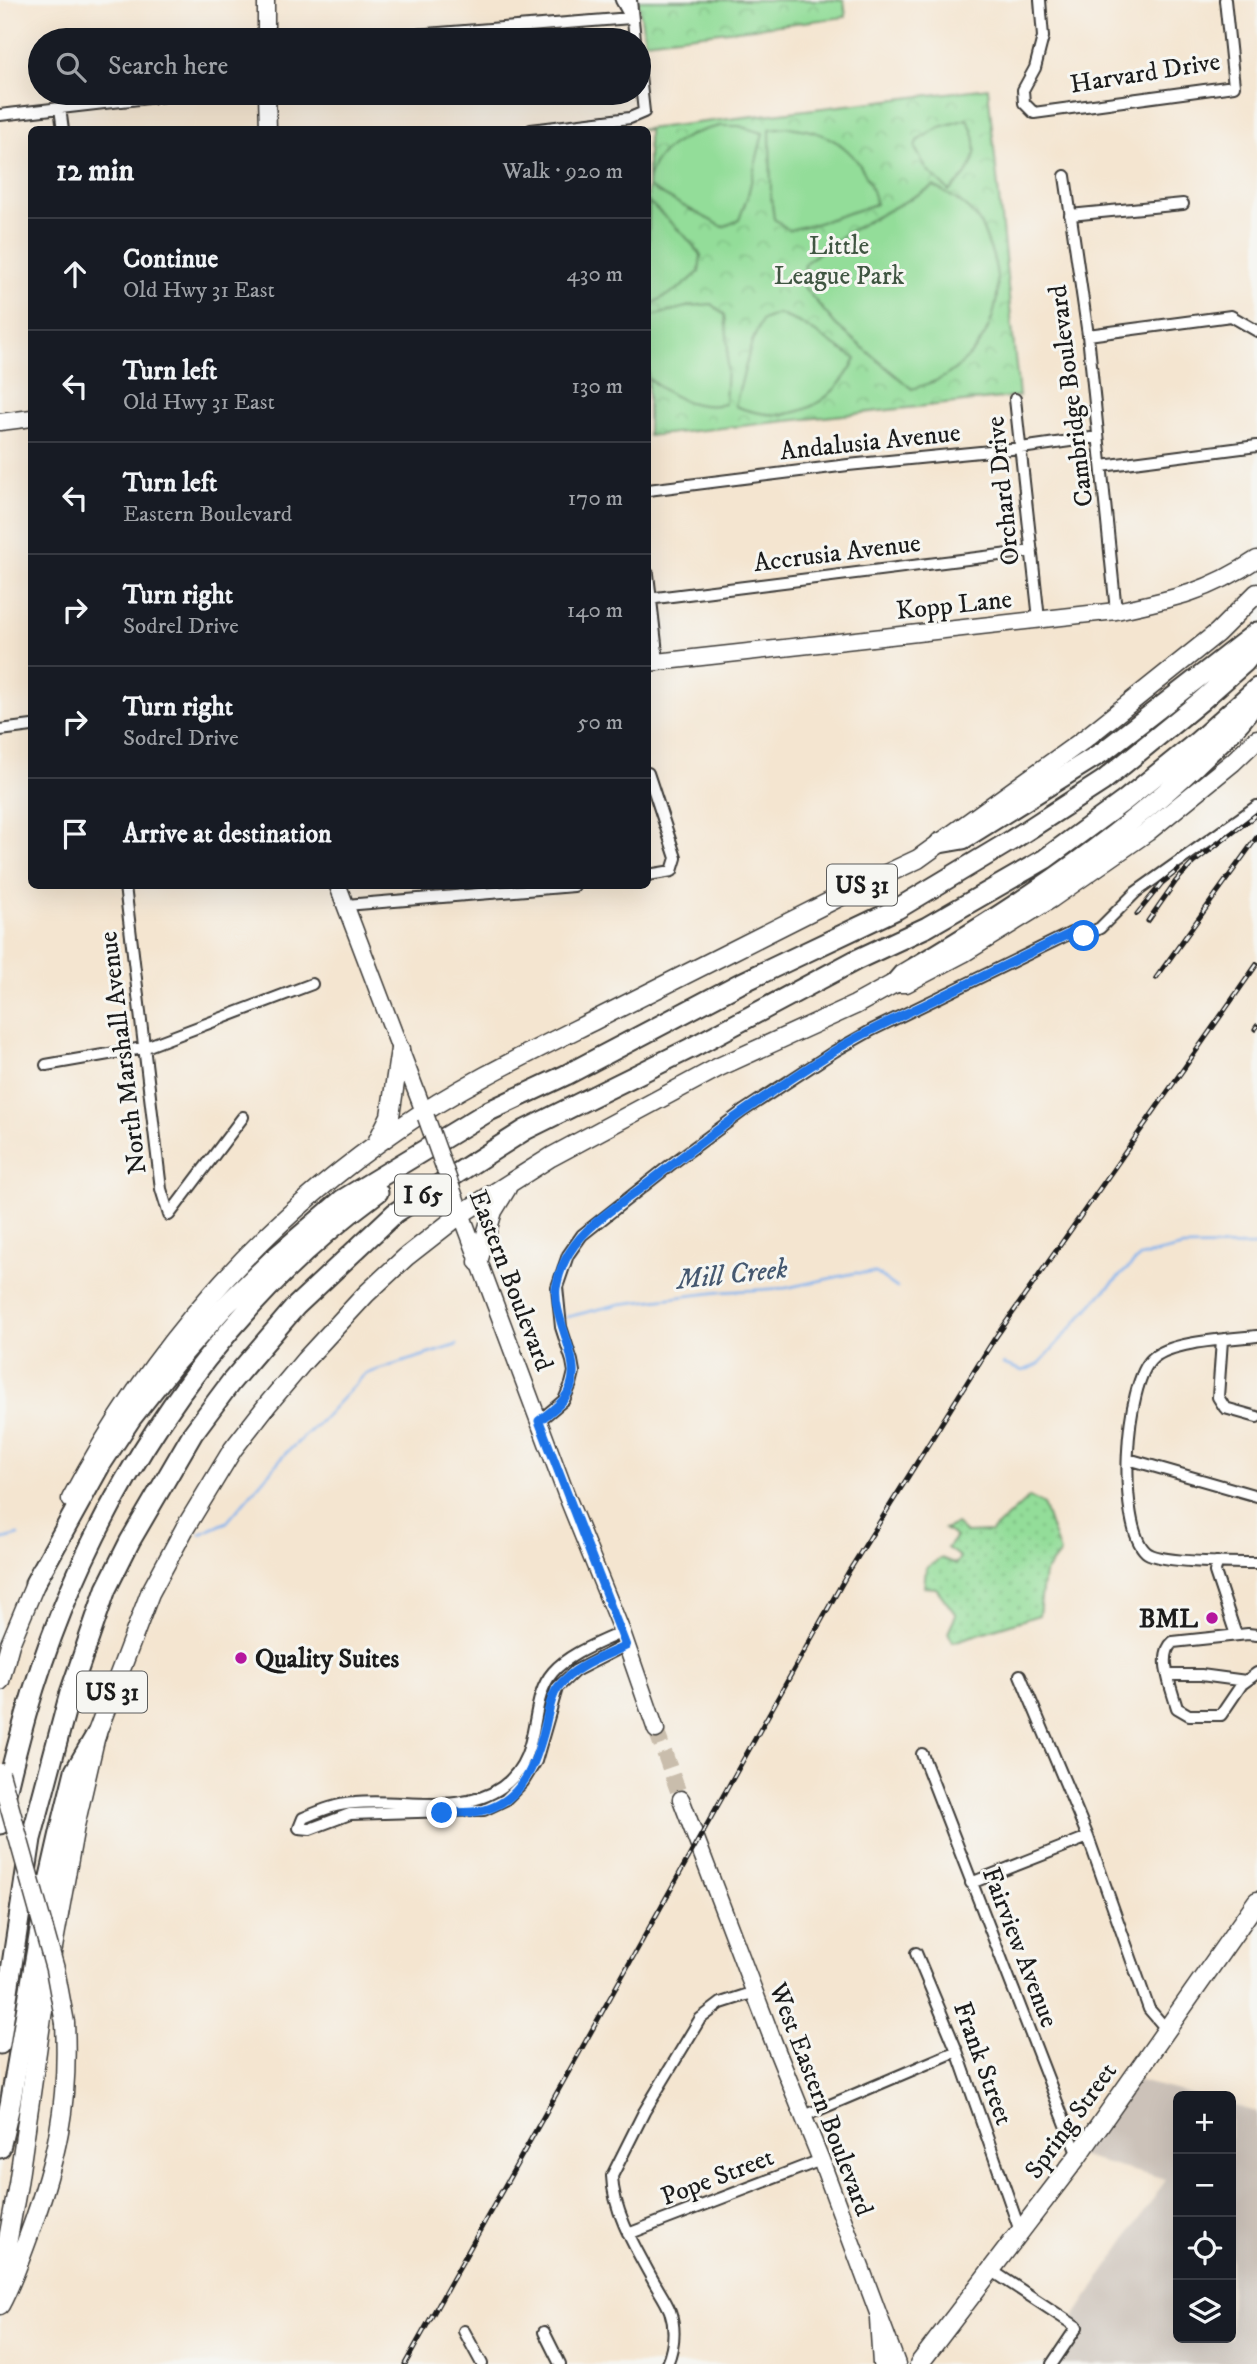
<!DOCTYPE html>
<meta charset="utf-8">
<style>
:root{--surface:#171b24;--page:#20242c;--text:#f1f3f6;--muted:#9ea1a6;--line:#363941}
body{margin:0;font-family:"IM FELL DW Pica",serif;background:var(--page);color:var(--text)}
.controls{position:absolute;right:21px;bottom:21px;display:grid;overflow:hidden;border-radius:10px;box-shadow:0 7px 28px #0002}
.controls button{width:63px;height:63px;display:grid;place-items:center;padding:0;border:0;border-bottom:2px solid var(--line);background:var(--surface);color:var(--text);font:35px sans-serif}
.stop{position:absolute;width:21px;height:21px;margin:-16px;border:5px solid #1a73e8;border-radius:50%;background:#fff}
.stop.end{background:#1a73e8;border-color:#fff;box-shadow:0 2px 7px #0008}
.list{margin:0;padding:0;list-style:none}
h2{display:flex;justify-content:space-between;align-items:center;height:91px;margin:0;padding:0 28px;font-size:30px}
h2 small{font-size:23px;font-weight:400;color:var(--muted)}
.list li{display:grid;grid-template-columns:46px 1fr auto;gap:21px;align-items:center;box-sizing:border-box;height:112px;padding:0 28px;border-top:2px solid var(--line)}
.list b{display:block;font-size:26px;white-space:nowrap}
.list p{margin:0;font-size:23px;white-space:nowrap;color:var(--muted)}
.list em{font-size:23px;font-style:normal;color:var(--muted)}
.icon{flex:none;width:38px;height:38px;fill:none;stroke:currentColor;stroke-width:2;stroke-linecap:round;stroke-linejoin:round}
.map{position:relative;flex:none;width:1257px;height:2364px;overflow:hidden}
.search{position:absolute;background:var(--surface);box-shadow:0 7px 28px #0002;left:28px;top:28px;width:623px;height:77px;display:flex;align-items:center;gap:18px;box-sizing:border-box;padding:0 24px;border-radius:38px;color:var(--muted);font-size:26px}
.panel{position:absolute;background:var(--surface);box-shadow:0 7px 28px #0002;left:28px;top:126px;width:623px;height:763px;border-radius:10px}
.map>svg:first-child{display:block}
.industrial{fill:#ccc2b9}
.grass{fill:url(#grass-dots);stroke:#587c5a;stroke-width:2}
.park{fill:url(#park-crowns);stroke:#587c5a;stroke-width:2}
.pitch{fill:#93dd99;stroke:#587c5a;stroke-width:2}
.lines{fill:none;stroke-linecap:round;stroke-linejoin:round}
.stream{stroke:#82b2ed;stroke-width:2.5}
.secondary-tunnel{stroke:#c9bdac;stroke-width:16;stroke-dasharray:16 8;stroke-linecap:butt}
.street-casing{stroke:#3c3a37;stroke-width:14}
.secondary-casing{stroke:#3c3a37;stroke-width:19}
.primary-casing{stroke:#3c3a37;stroke-width:21}
.highway-casing{stroke:#3c3a37;stroke-width:23}
.street{stroke:#fff;stroke-width:10}
.secondary{stroke:#fff;stroke-width:16}
.primary{stroke:#fff;stroke-width:18}
.highway{stroke:#fff;stroke-width:19}
.rail-casing{stroke:#1c1c1c;stroke-width:5}
.rail{stroke:#f6f6f2;stroke-width:2.5;stroke-dasharray:8;stroke-linecap:butt}
.secondary-bridge-casing{stroke:#3c3a37;stroke-width:19;stroke-linecap:butt}
.primary-bridge-casing{stroke:#3c3a37;stroke-width:21;stroke-linecap:butt}
.secondary-bridge{stroke:#fff;stroke-width:16}
.primary-bridge{stroke:#fff;stroke-width:18}
.route{stroke:#1a73e8;stroke-width:9}
.poi-dot{fill:#b5179e;stroke:#f6f6f2;stroke-width:2.5}
.labels{text-anchor:middle;stroke-width:6;stroke-linejoin:round;paint-order:stroke}
.shield{fill:#f6f6f2;stroke:#5d5d5c;stroke-width:2}
.shield-label{font-size:24px;font-weight:bold;fill:#1c1c1c}
.street-label{font-size:26px;fill:#1c1c1c;stroke:#f6f6f2}
.park-label{font-size:26px;fill:#405642;stroke:#f6f6f2}
.poi-label{font-size:26px;font-weight:bold;fill:#1c1c1c;stroke:#f6f6f2;text-anchor:end}
.water-label{font-size:28px;font-style:italic;fill:#455870;stroke:#f6f6f2}
</style>
<div class="map">
<svg width="1257" height="2364" viewBox="0 0 1257 2364">
<defs>
<pattern id="grass-dots" width="8" height="8" patternUnits="userSpaceOnUse" patternTransform="scale(1.75)"><rect width="8" height="8" fill="#93dd99"/><path d="M2 2h.1M6 6h.1" fill="none" stroke="#7ebd83" stroke-width="1.8" stroke-linecap="round"/></pattern>
<pattern id="park-crowns" width="20" height="18" patternUnits="userSpaceOnUse" patternTransform="scale(1.75)"><rect width="20" height="18" fill="#93dd99"/><path d="M2 6a3 3 0 1 1 6 0M12 15a3 3 0 1 1 6 0" fill="none" stroke="#7ebd83"/></pattern>
</defs>
<rect width="100%" height="100%" fill="#f6f6f2"/>
<filter id="ink" filterUnits="userSpaceOnUse"><feTurbulence type="fractalNoise" baseFrequency=".0143" numOctaves="2"/><feDisplacementMap in="SourceGraphic" scale="14" xChannelSelector="R" yChannelSelector="G"/><feConvolveMatrix kernelMatrix="1 2 1 2 8 2 1 2 1" color-interpolation-filters="sRGB"/></filter>
<filter id="wash" filterUnits="userSpaceOnUse"><feTurbulence type="fractalNoise" baseFrequency=".00686" numOctaves="4" result="noise"/><feDisplacementMap in="SourceGraphic" scale="28" xChannelSelector="R" yChannelSelector="G"/><feGaussianBlur stdDeviation="1.57" result="paint"/><feColorMatrix in="noise" values="0 0 0 0 0 0 0 0 0 0 0 0 0 0 0 0 0 1.4 0 .05"/><feComposite in="paint" operator="in"/></filter>
<g filter="url(#wash)">
<rect width="100%" height="100%" fill="#f4e5d0"/>
<path class="industrial" d="M 1132,2079 L 1198,2096 L 1178,2096 L 1178,2338 L 1231,2338 L 1231,2105 L 1257,2112 L 1257,2364 L 1052,2364 L 1077,2328 L 1070,2323 L 1166,2180 L 1078,2156 Z"/>
<path class="grass" d="M 1029,1497 L 1043,1504 L 1060,1553 L 1044,1574 L 1039,1615 L 953,1642 L 948,1633 L 956,1615 L 936,1588 L 924,1587 L 926,1568 L 941,1558 L 956,1564 L 960,1557 L 947,1548 L 956,1537 L 944,1529 L 956,1524 L 966,1533 L 991,1532 Z"/>
<path class="park" d="M 638,0 L 844,0 L 846,17 L 645,41 Z
M 988,88 L 1019,396 L 648,436 L 648,130 L 638,130 Z"/>
<path class="pitch" d="M 967,119 C 984,149 974,171 949,191 L 928,171 L 915,148 L 917,141 L 940,127 Z
M 720,126 L 739,126 L 763,133 L 748,195 L 739,220 L 723,227 L 648,187 C 648,151 689,132 720,126 Z
M 788,127 C 838,132 864,156 876,204 L 818,223 L 789,230 L 774,219 L 771,196 L 770,129 Z
M 934,186 C 951,196 969,206 980,223 C 983,229 986,237 988,243 C 1010,294 992,344 947,375 C 937,382 923,385 912,389 L 836,325 L 803,286 L 805,263 L 846,233 Z
M 649,202 L 686,237 L 701,255 L 699,272 L 683,286 L 648,306 Z
M 712,304 L 725,315 L 728,346 L 725,404 C 695,410 670,397 648,378 L 648,317 L 690,306 Z
M 778,314 L 800,323 L 856,359 C 830,408 789,427 735,406 L 752,342 L 762,320 Z"/>
<g class="lines">
<path class="stream" d="M 567,1317 L 620,1304 L 720,1292 L 786,1288 L 855,1273 L 876,1273 L 897,1288
M 1003,1364 L 1023,1371 L 1039,1364 L 1104,1291 L 1140,1257 L 1183,1247 L 1257,1246
M 200,1534 L 227,1522 L 285,1454 L 321,1421 L 365,1374 L 457,1345
M 0,1540 L 19,1535"/>
</g>
</g>
<g filter="url(#ink)">
<g class="lines">
<path class="secondary-tunnel" d="M 656,1730 L 681,1799"/>
<defs>
<path id="street" d="M 621,0 L 631,18
M 631,0 L 635,40
M 1040,0 L 1043,37 L 1035,68 L 1023,90 L 1024,103 L 1034,113 L 1234,86 L 1225,0
M 351,40 L 631,18
M 60,108 L 63,130
M 0,115 L 191,93
M 531,130 L 630,118 L 644,112 L 639,66
M 1065,176 L 1088,335 L 1116,611
M 1070,215 L 1183,204
M 1088,335 L 1231,316 L 1257,331
M 1015,399 L 1039,619
M 1102,466 L 1257,446
M 648,490 L 848,465 L 1021,448 L 1098,437
M 648,574 L 658,661
M 648,599 L 1032,551
M 0,730 L 32,726
M 648,773 L 676,858 L 672,871 L 648,875
M 125,886 L 161,1189 L 169,1215
M 346,905 L 574,886
M 46,1065 L 143,1048 L 312,984
M 169,1215 L 243,1117
M 1257,1336 C 1231,1339 1172,1341 1153,1358 C 1124,1383 1117,1526 1146,1552 C 1158,1563 1237,1563 1257,1563
M 1222,1340 L 1218,1397 L 1225,1408 L 1257,1417
M 539,1421 L 564,1400 L 571,1384 L 574,1372 L 572,1361 L 561,1327 L 557,1287 L 568,1255 L 582,1235 L 669,1166 L 743,1111 L 835,1051 L 872,1030 L 1071,933 L 1084,936 L 1100,928 L 1136,892 L 1257,806
M 1128,1459 L 1257,1496
M 1217,1562 L 1215,1572 L 1236,1635
M 622,1632 C 599,1643 570,1653 553,1672 C 526,1703 545,1756 502,1787 C 462,1816 400,1798 355,1803 C 336,1804 320,1811 303,1818 L 299,1828 L 310,1829 L 350,1814 L 484,1810 L 505,1800 L 523,1782 L 536,1761 L 557,1688 L 575,1671 L 626,1645
M 1257,1635 L 1248,1634 L 1173,1642 C 1157,1655 1172,1690 1177,1708 L 1189,1715 L 1221,1715 L 1242,1684 L 1257,1673
M 1020,1675 L 1088,1837 L 1149,2009 L 1167,2030
M 1169,1675 L 1201,1675 L 1246,1681
M 922,1754 L 1078,2156
M 971,1883 L 1088,1837
M 916,1953 L 957,2051 L 1020,2231
M 804,2116 L 957,2051
M 628,2234 L 821,2160
M 991,2270 L 1077,2327 L 1052,2364
M 464,2331 L 482,2364
M 544,2332 L 560,2364
M 667,2364 C 674,2347 676,2329 670,2311 C 666,2301 659,2291 654,2282 C 637,2251 613,2212 612,2176 L 644,2112 L 700,2019 L 721,2003 L 755,1992"/>
<path id="secondary" d="M 266,40 L 266,0
M 267,93 L 268,130
M 0,422 L 32,418
M 648,663 L 1116,611 C 1173,599 1208,592 1257,559
M 338,886 L 426,1117
M 458,1205 L 566,1494 L 622,1632 L 656,1730
M 681,1799 L 775,2046 L 821,2160 L 897,2364"/>
<path id="primary" d="M 378,1140 L 390,1116 L 400,1049
M 478,1262 L 493,1211 L 507,1188
M 71,1499 C 149,1351 259,1224 398,1129 C 460,1086 529,1053 597,1019 C 687,974 777,928 867,883 L 918,859 L 1082,741 L 1217,633 L 1257,593
M 0,1681 L 10,1644 L 41,1570
M 0,2283 L 18,2184 L 48,1975 L 75,1826 L 96,1735 L 150,1593 L 185,1528 L 233,1449 L 268,1404 L 305,1360 L 366,1294 L 406,1257 L 461,1214 L 551,1157 L 719,1067 L 855,1005 L 895,983 L 906,983 L 963,953 L 1052,898 L 1147,832 L 1233,762 L 1257,739
M 0,2305 C 12,2283 20,2259 29,2235 C 57,2158 69,2106 65,2023
M 879,2319 L 882,2364
M 919,2364 L 1078,2156 L 1257,1901"/>
<path id="highway" d="M 940,843 L 963,839 L 1104,751 L 1257,632
M 895,983 L 902,975 C 1006,914 1108,847 1196,765 C 1218,744 1241,725 1257,699
M 35,1583 L 101,1464 L 132,1417 L 174,1364 L 225,1306 L 271,1261 L 342,1200 L 489,1111 L 566,1075 L 739,984 L 897,909 L 1012,840 L 1103,781 L 1201,701 L 1244,663 L 1257,648
M 0,1824 C 6,1787 16,1751 26,1715 C 84,1512 206,1318 378,1192
M 0,2044 L 31,1839 L 70,1693 L 106,1589 L 130,1541 L 193,1433 L 231,1382 L 296,1306 L 395,1213 L 525,1130 L 691,1048 L 856,960 L 927,927 L 1045,859 L 1124,801 L 1197,742 L 1257,688
M 0,2148 L 10,2105 L 47,1890 L 62,1824 L 75,1771 L 96,1735"/>
</defs>
<use href="#street" class="street-casing"/>
<use href="#secondary" class="secondary-casing"/>
<use href="#primary" class="primary-casing"/>
<use href="#highway" class="highway-casing"/>
<use href="#street" class="street"/>
<use href="#secondary" class="secondary"/>
<use href="#primary" class="primary"/>
<use href="#highway" class="highway"/>
<defs>
<path id="rail" d="M 1137,914 L 1162,883 L 1178,870
M 1148,921 L 1176,881 L 1193,863 L 1257,814
M 1156,978 L 1257,837
M 1255,1029 L 1257,1026
M 405,2364 L 849,1571 L 993,1341 L 1257,964"/>
</defs>
<use href="#rail" class="rail-casing"/>
<use href="#rail" class="rail"/>
<defs>
<path id="secondary-bridge" d="M 426,1117 L 457,1203"/>
<path id="primary-bridge" d="M 0,1773 L 55,1969 L 65,2023"/>
</defs>
<use href="#secondary-bridge" class="secondary-bridge-casing"/>
<use href="#primary-bridge" class="primary-bridge-casing"/>
<use href="#secondary-bridge" class="secondary-bridge"/>
<use href="#primary-bridge" class="primary-bridge"/>
</g>
</g>
<g class="lines" filter="url(#ink)">
<path class="route" d="M 442,1813 C 455,1812 472,1814 485,1810 C 524,1799 536,1762 545,1727 C 548,1714 550,1698 558,1687 C 574,1666 603,1657 626,1646 L 539,1421 C 547,1414 557,1408 563,1400 C 591,1368 552,1324 556,1288 C 558,1277 563,1263 569,1253 C 588,1222 624,1202 652,1180 C 710,1134 771,1091 834,1051 C 864,1032 897,1018 928,1003 C 976,979 1024,956 1071,933 L 1084,936"/>
</g>
<g class="poi-dot">
<circle cx="1212" cy="1618" r="7"/>
<circle cx="241" cy="1658" r="7"/>
</g>
<g class="labels">
<g class="shield">
<rect x="827" y="864.5" width="70" height="41" rx="5"/>
<rect x="395" y="1174.5" width="56" height="41" rx="5"/>
<rect x="77" y="1671.5" width="70" height="41" rx="5"/>
</g>
<g class="shield-label">
<text x="862" y="893">US 31</text>
<text x="423" y="1203">I 65</text>
<text x="112" y="1700">US 31</text>
</g>
<g class="street-label">
<text transform="translate(1145 72) rotate(-9)" y="9">Harvard Drive</text>
<text transform="translate(1070 396) rotate(-97)" y="9">Cambridge Boulevard</text>
<text transform="translate(870 441) rotate(-6)" y="9">Andalusia Avenue</text>
<text transform="translate(1002 491) rotate(-96)" y="9">Orchard Drive</text>
<text transform="translate(837 552) rotate(-7)" y="9">Accrusia Avenue</text>
<text transform="translate(954 604) rotate(-6)" y="9">Kopp Lane</text>
<text transform="translate(122 1053) rotate(-97)" y="9">North Marshall Avenue</text>
<text transform="translate(512 1280) rotate(69)" y="9">Eastern Boulevard</text>
<text transform="translate(1021 1947) rotate(69)" y="9">Fairview Avenue</text>
<text transform="translate(984 2063) rotate(70)" y="9">Frank Street</text>
<text transform="translate(822 2099) rotate(69)" y="9">West Eastern Boulevard</text>
<text transform="translate(1070 2120) rotate(-54)" y="9">Spring Street</text>
<text transform="translate(717 2176) rotate(-21)" y="9">Pope Street</text>
</g>
<g class="park-label">
<text x="839" y="254">Little<tspan x="839" dy="30">League Park</tspan></text>
</g>
<g class="poi-label">
<text x="1198" y="1627">BML</text>
<text x="255" y="1667" text-anchor="start">Quality Suites</text>
</g>
<g class="water-label">
<text transform="translate(732 1273) rotate(-6)" y="10">Mill Creek</text>
</g>
</g>
</svg>
<div class="controls">
<button>+</button>
<button>−</button>
<button><svg class="icon" aria-label="locate" viewBox="0 0 24 24"><circle cx="12" cy="12" r="6"/><path d="M12 2v4M12 18v4M2 12h4M18 12h4"/></svg></button>
<button><svg class="icon" aria-label="layers" viewBox="0 0 24 24"><path d="M12 4l9 5-9 5-9-5zM3 14l9 5 9-5"/></svg></button>
</div>
<div class="stop" style="left:1084px;top:936px"></div>
<div class="stop end" style="left:442px;top:1813px"></div>
<div class="search"><svg class="icon" aria-label="search" viewBox="0 0 24 24"><circle cx="10" cy="10" r="6"/><path d="M15 15l6 6"/></svg>Search here</div>
<section class="panel">
<h2>12 min<small>Walk · 920 m</small></h2>
<ul class="list">
<li><svg class="icon" aria-label="ahead" viewBox="0 0 24 24"><path d="M12 20V5M6 11l6-6 6 6"/></svg><div><b>Continue</b><p>Old Hwy 31 East</p></div><em>430 m</em></li>
<li><svg class="icon" aria-label="left" viewBox="0 0 24 24"><path d="M17 20v-9H6M10 6l-5 5 5 5"/></svg><div><b>Turn left</b><p>Old Hwy 31 East</p></div><em>130 m</em></li>
<li><svg class="icon" aria-label="left" viewBox="0 0 24 24"><path d="M17 20v-9H6M10 6l-5 5 5 5"/></svg><div><b>Turn left</b><p>Eastern Boulevard</p></div><em>170 m</em></li>
<li><svg class="icon" aria-label="right" viewBox="0 0 24 24"><path d="M7 20v-9h11M14 6l5 5-5 5"/></svg><div><b>Turn right</b><p>Sodrel Drive</p></div><em>140 m</em></li>
<li><svg class="icon" aria-label="right" viewBox="0 0 24 24"><path d="M7 20v-9h11M14 6l5 5-5 5"/></svg><div><b>Turn right</b><p>Sodrel Drive</p></div><em>50 m</em></li>
<li><svg class="icon" aria-label="arrive" viewBox="0 0 24 24"><path d="M6 21V4h12l-3 4 3 4H6"/></svg><div><b>Arrive at destination</b></div></li>
</ul>
</section>
</div>
